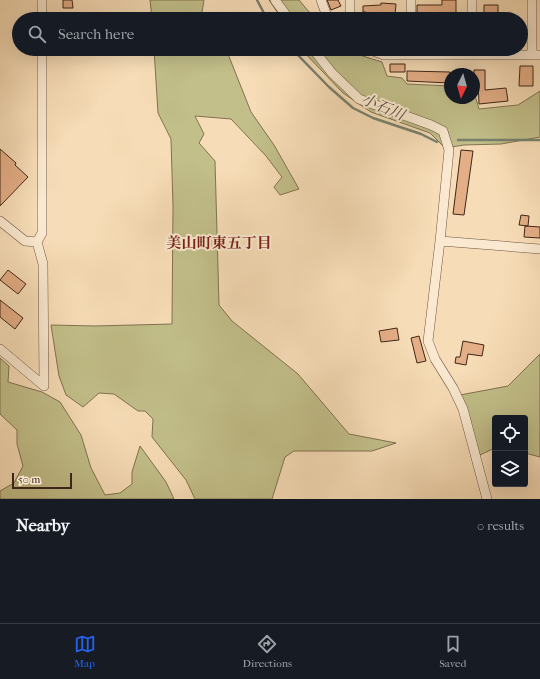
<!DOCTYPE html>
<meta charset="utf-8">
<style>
:root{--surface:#171b24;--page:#20242c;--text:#f1f3f6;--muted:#9ea1a6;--line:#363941;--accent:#2563eb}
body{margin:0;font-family:"IM FELL French Canon","Noto Serif JP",serif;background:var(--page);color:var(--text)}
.controls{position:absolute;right:12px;bottom:12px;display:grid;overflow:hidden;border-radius:4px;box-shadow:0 4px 16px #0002}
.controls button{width:36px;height:36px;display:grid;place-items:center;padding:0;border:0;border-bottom:1px solid var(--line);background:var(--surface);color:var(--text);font:20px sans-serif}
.compass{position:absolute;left:444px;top:68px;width:36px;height:36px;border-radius:50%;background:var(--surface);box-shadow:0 4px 16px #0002;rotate:185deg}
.scale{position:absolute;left:12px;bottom:10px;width:60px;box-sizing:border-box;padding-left:4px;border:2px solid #402618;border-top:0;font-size:11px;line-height:14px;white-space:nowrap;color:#402618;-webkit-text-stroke:3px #fae9d0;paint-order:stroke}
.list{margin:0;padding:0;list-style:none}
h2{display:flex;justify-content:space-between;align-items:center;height:52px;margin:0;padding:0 16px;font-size:17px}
h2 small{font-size:13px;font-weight:400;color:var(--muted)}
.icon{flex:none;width:22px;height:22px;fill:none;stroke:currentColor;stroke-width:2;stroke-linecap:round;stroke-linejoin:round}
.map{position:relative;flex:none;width:540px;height:499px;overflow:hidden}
.search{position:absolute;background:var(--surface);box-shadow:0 4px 16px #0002;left:12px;right:12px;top:12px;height:44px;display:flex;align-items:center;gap:10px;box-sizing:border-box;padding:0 14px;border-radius:22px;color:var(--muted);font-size:15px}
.sheet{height:124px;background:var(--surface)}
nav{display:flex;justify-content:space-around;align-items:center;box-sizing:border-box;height:56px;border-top:1px solid var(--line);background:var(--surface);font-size:11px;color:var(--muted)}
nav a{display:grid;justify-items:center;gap:2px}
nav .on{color:var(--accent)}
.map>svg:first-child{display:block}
.green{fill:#c2bf8a;stroke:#817251}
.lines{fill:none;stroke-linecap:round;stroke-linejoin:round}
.stream{stroke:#78816e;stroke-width:2.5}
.building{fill:#e4ae86;stroke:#402618}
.minor-casing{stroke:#6e5440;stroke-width:10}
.minor{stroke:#fae9d0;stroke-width:9}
.labels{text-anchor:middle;stroke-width:4;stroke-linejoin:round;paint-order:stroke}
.water-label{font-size:15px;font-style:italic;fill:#584c3c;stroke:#fae9d0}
.neighbourhood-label{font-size:15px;font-weight:bold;fill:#7a1f14;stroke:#fae9d0}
</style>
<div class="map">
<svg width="540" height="499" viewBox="0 0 540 499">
<rect width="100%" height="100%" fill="#f7ddb7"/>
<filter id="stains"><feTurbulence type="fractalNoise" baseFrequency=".005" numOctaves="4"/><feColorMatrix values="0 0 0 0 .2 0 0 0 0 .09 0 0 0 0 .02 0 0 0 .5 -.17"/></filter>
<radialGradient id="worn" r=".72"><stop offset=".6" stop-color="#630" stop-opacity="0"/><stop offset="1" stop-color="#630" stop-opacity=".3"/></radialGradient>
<path class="green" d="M 150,0 L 204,0 L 201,18 L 203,19 L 152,19 Z
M 269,0 L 299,0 L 315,19 L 282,19 Z
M 154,49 L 226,49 L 251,112 L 274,145 L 299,189 L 280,195 L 274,187 L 282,177 L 266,156 L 231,119 L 195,116 L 204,134 L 199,143 L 215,161 L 219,305 L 232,321 L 298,374 L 349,434 L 396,443 L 372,451 L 294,451 L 285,457 L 272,499 L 195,499 L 186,480 L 152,437 L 153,419 L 145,411 L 138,411 L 114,394 L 99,393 L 83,407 L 66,395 L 59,376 L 51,325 L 95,326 L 172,324 L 173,207 L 171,139 L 158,113 Z
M 301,49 L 347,49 L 350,52 L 382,62 L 387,76 L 402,78 L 407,84 L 450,86 L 450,98 L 474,98 L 474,92 L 479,109 L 518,105 L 540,91 L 540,137 L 501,144 L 464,145 L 445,148 L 430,133 L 371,112 L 343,93 Z
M 540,354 L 540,457 L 525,453 L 525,418 L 495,418 L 495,448 L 480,455 L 460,395 L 508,386 Z
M 0,358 L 9,366 L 8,382 L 42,392 L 60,402 L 81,435 L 91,468 L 105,495 L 120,493 L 132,484 L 132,472 L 140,446 L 166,482 L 174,499 L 0,499 L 0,491 L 14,483 L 23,466 L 17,444 L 17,430 L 0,414 Z"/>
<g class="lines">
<path class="stream" d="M 257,0 L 267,19
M 292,49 L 329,87 L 353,108 L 373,118 L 421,134 L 437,142
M 458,140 L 540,140"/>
</g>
<path class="building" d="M 63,0 L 72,0 L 73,8 L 63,8 Z
M 327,0 L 338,0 L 341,6 L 331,10 Z
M 442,0 L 456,0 L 456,16 L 428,15 L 428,19 L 417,19 L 417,5 L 442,5 Z
M 381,3 L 396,4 L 395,14 L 378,13 L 378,15 L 366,16 L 366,12 L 363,12 L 363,6 L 381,5 Z
M 484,5 L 498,5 L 498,14 L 484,14 Z
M 390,64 L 405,64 L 405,72 L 390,72 Z
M 520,66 L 533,66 L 533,86 L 519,86 Z
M 474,70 L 485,70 L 485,90 L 506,88 L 508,101 L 479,104 L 478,83 L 474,83 Z
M 407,71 L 450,72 L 450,83 L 407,81 Z
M 0,149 L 16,163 L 15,165 L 28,177 L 0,206 Z
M 461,150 L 473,151 L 464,215 L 453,214 Z
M 521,215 L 529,216 L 528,226 L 519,225 Z
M 525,226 L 540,227 L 540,238 L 524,237 Z
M 8,270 L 26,284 L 18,294 L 0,280 Z
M 0,300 L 23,318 L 15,329 L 0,317 Z
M 397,328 L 399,340 L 381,342 L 379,331 Z
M 419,336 L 426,361 L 417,363 L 411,338 Z
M 463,341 L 484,345 L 482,356 L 468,354 L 466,365 L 455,363 L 456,357 L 460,357 Z"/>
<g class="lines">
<defs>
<path id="minor" d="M 42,0 L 42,19
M 275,0 L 289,19
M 321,0 L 328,19
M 350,0 L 350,19
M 411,0 L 411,19
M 472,0 L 472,19
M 532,0 L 532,55
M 42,49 L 42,233 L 37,242 L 43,264 L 44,386
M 313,49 L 332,73 L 359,99 L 431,125 L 443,131 L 449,150 L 440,241 L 428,341 L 435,359 L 453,388 L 463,409 L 487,499
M 368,49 L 384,55 L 540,55
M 0,221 L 25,241 L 37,242
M 440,241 L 540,249
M 0,349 L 44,386"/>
</defs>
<use href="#minor" class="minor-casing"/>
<use href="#minor" class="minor"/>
</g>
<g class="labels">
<g class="water-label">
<text transform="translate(383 107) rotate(23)" y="5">小石川</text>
</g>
<g class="neighbourhood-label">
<text x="219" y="248">美山町東五丁目</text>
</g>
</g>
<rect width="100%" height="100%" filter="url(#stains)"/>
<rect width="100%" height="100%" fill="url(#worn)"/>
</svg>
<div class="controls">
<button><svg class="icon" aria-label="locate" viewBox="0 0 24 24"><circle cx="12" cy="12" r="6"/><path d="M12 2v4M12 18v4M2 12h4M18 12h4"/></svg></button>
<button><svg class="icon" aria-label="layers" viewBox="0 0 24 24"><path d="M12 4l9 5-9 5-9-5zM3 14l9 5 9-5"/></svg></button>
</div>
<svg class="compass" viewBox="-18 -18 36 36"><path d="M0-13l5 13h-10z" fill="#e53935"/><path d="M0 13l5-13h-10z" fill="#9ea1a6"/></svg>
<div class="scale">50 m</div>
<div class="search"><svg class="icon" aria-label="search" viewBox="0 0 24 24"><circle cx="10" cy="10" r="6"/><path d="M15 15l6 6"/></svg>Search here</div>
</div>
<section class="sheet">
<h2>Nearby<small>0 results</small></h2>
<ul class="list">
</ul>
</section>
<nav>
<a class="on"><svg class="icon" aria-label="map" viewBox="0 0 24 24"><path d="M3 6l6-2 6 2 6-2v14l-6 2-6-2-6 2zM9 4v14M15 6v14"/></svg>Map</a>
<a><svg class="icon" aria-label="directions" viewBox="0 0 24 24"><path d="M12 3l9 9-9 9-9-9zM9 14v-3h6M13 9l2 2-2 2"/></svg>Directions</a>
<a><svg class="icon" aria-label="saved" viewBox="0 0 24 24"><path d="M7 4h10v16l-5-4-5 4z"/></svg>Saved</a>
</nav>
